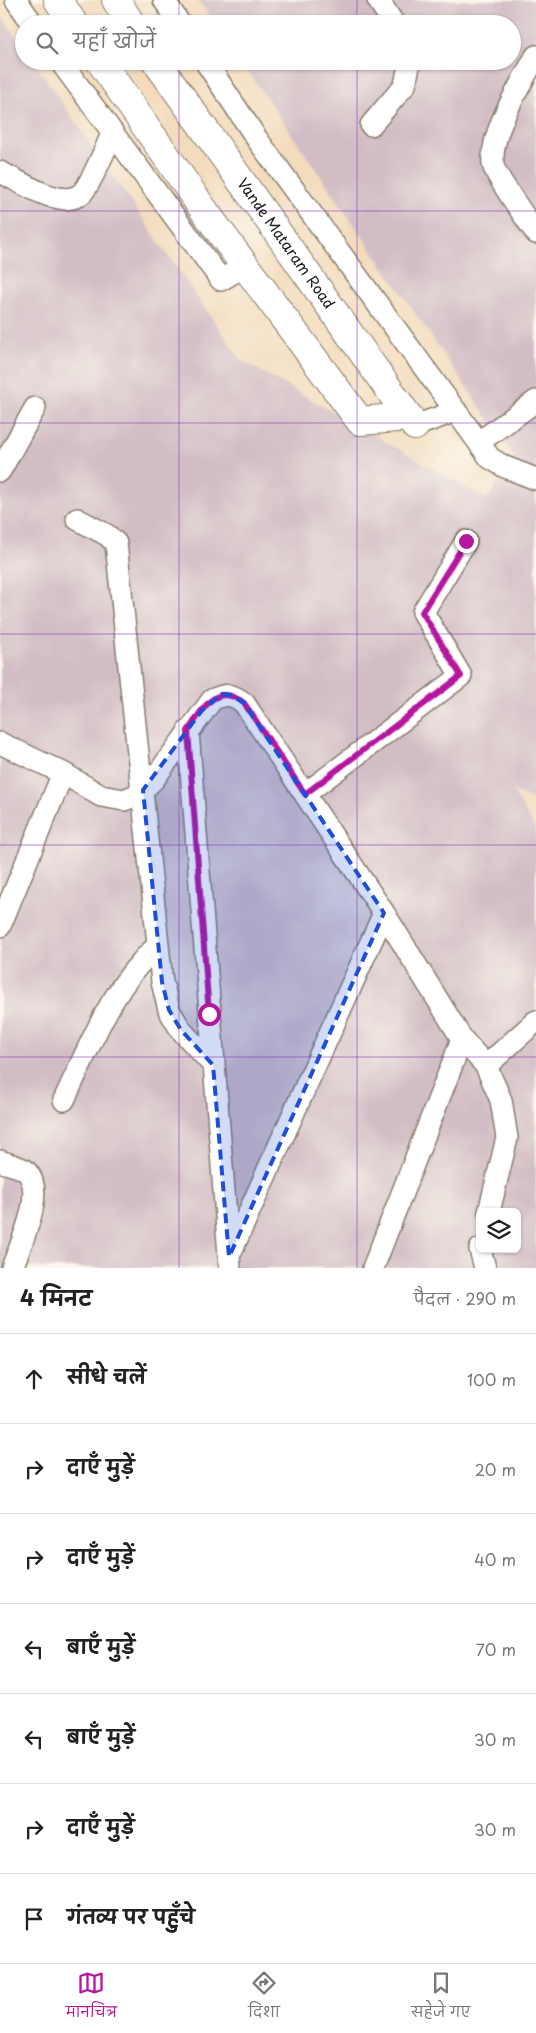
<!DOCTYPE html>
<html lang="hi">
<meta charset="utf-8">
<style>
:root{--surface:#fff;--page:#f2f2f2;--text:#222;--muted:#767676;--line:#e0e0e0;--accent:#b5179e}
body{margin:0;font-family:"Playpen Sans","Playpen Sans Deva",sans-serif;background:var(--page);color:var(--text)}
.controls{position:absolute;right:15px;bottom:15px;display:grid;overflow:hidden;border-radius:8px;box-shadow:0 1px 4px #0004}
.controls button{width:45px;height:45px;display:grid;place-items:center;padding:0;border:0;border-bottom:1px solid var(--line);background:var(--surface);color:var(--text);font:25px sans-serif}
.stop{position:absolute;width:15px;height:15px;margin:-11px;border:4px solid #b5179e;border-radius:50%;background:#fff}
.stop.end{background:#b5179e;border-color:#fff;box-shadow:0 1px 5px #0008}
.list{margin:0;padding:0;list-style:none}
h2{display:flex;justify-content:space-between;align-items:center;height:65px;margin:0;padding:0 20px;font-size:21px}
h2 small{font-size:16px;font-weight:400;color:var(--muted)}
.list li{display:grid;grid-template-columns:32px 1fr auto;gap:15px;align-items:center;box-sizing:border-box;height:90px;padding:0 20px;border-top:1px solid var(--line)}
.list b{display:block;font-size:19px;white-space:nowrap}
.list em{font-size:16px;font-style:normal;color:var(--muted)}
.icon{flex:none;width:28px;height:28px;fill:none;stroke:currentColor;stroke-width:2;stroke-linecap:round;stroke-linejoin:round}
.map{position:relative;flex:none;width:536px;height:1268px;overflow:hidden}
.search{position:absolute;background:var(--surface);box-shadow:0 1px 4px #0004;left:15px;right:15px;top:15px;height:55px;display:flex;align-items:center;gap:12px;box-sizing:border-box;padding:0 18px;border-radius:28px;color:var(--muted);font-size:19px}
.sheet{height:695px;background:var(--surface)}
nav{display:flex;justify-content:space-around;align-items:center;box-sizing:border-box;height:70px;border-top:1px solid var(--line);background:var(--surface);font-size:14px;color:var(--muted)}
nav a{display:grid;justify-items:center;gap:2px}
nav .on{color:var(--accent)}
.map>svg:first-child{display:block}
.industrial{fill:#d2bdc5;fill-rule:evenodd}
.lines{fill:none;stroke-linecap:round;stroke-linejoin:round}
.street-casing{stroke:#887c6c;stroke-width:24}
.secondary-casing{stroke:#887c6c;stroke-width:30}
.street{stroke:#fff;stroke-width:21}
.secondary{stroke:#fff;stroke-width:28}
.route{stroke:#b5179e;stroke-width:6}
.marked{fill:#1d4ed8;fill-opacity:0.2;stroke:#1d4ed8;stroke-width:4;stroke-dasharray:10 6;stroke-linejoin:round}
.grid{fill:none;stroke:#7b2cbf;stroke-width:1;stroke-opacity:0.55}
.labels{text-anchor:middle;stroke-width:4.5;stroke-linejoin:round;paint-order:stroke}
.street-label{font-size:15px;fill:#1c1c1c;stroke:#fbf7ec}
</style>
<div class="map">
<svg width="536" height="1268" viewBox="0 0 536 1268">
<rect width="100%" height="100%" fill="#fbf7ec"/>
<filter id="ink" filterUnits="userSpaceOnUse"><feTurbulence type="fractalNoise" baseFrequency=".02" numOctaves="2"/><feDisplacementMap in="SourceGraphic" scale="10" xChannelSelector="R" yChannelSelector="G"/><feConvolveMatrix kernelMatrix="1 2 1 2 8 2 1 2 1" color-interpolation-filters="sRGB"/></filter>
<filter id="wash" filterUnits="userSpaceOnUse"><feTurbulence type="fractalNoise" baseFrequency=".0096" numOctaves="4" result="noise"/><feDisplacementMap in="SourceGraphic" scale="20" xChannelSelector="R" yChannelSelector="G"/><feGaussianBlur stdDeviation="1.12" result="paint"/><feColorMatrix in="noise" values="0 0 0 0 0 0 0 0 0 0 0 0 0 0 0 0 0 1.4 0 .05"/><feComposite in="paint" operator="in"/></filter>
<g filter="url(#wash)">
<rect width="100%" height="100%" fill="#f3dbbc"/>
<path class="industrial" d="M 198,0 L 536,0 L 536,801 L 513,791 L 536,830 L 536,1268 L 0,1268 L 0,14 L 24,48 L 24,61 L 33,61 L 241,360 L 487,499 L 514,456 L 241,61 L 512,61 L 512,24 L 215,24 ZM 480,1212 L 517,1212 L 517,1249 L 480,1249 Z"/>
</g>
<g filter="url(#ink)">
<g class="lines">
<defs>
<path id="street" d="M 16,0 L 33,24
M 164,0 L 180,24
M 378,0 L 394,24
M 536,56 C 521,85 490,131 493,164 C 494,174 528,221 536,233
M 60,61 L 221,280 L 246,265
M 205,61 L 257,139 L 490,458 L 505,467 L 536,479
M 371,125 L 405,85 L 410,61
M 0,172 C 20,181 62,211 82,193 C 91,184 106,147 112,134
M 415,426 L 456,411
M 479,442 L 536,401
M 0,471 L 35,408
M 77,519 L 107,535 L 116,543 L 162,982 L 169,1010 L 181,1030 L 213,1065
M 188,731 L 230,1268
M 0,743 L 63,773 L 101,796 L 124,800 L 139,794 L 154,779 L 212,700 C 226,693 232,694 244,703 L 384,913 L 462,1039 L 486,1066 L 501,1100 L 507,1138 L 489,1212
M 305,794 L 461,676 L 423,612 L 466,541
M 0,926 L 63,773
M 486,1066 L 536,1021
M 64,1100 C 91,1044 111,987 158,945
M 0,1161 C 7,1164 20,1166 26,1171 C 47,1191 20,1245 12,1268
M 480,1249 L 485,1268
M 230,1254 L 384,913
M 373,1268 L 462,1039"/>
<g id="secondary">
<path d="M 58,0 L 74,24"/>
<path d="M 116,0 L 131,24"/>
<path d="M 100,61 L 206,213 L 360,421 L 409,417"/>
<path id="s1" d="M 156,61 L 415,426"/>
</g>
</defs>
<use href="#street" class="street-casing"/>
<use href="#secondary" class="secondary-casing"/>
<use href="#street" class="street"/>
<use href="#secondary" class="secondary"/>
</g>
</g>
<g class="lines" filter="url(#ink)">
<path class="route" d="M 209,1014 L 188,731 C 203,709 215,681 244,703 L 305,794 L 461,676 L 422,612 L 466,541"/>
</g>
<path class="marked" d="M 222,694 L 232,695 L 244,703 L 384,913 L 229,1257 L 213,1065 L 181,1030 L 169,1010 L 162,982 L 143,790 L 203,709 Z"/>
<path class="grid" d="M 179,0 L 179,24M 357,0 L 357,24M 179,61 L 179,1268M 357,61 L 357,1268M 0,211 L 536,211M 0,423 L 536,423M 0,634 L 536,634M 0,845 L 536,845M 0,1057 L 536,1057"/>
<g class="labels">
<g class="street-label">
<text dy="5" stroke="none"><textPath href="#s1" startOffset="224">Vande Mataram Road</textPath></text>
</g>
</g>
</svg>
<div class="controls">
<button><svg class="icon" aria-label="layers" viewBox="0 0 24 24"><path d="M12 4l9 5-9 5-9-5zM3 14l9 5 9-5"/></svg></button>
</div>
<div class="stop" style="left:209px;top:1014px"></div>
<div class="stop end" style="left:466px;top:541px"></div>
<div class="search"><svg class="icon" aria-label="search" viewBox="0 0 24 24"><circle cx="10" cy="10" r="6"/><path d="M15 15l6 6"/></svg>यहाँ खोजें</div>
</div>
<section class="sheet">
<h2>4 मिनट<small>पैदल · 290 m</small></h2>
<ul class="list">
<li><svg class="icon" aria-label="ahead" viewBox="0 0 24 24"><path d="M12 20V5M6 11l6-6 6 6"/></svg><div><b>सीधे चलें</b></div><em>100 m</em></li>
<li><svg class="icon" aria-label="right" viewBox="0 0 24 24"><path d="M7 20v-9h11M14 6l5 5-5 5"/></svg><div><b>दाएँ मुड़ें</b></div><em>20 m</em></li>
<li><svg class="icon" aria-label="right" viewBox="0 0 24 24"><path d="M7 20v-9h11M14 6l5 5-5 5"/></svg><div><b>दाएँ मुड़ें</b></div><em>40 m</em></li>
<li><svg class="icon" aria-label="left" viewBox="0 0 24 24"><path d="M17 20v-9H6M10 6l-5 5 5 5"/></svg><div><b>बाएँ मुड़ें</b></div><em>70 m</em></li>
<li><svg class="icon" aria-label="left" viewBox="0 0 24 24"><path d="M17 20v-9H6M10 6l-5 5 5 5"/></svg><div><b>बाएँ मुड़ें</b></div><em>30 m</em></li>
<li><svg class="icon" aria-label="right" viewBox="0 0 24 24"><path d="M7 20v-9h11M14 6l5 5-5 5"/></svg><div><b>दाएँ मुड़ें</b></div><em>30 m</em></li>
<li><svg class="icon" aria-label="arrive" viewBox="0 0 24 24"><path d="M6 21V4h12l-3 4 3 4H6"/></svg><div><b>गंतव्य पर पहुँचे</b></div></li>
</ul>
</section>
<nav>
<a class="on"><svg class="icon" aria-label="map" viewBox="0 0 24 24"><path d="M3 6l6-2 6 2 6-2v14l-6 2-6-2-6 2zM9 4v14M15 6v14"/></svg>मानचित्र</a>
<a><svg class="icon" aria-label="directions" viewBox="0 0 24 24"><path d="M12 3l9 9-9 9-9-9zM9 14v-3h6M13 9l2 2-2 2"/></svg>दिशा</a>
<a><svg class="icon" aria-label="saved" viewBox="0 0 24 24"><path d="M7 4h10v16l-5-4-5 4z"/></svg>सहेजे गए</a>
</nav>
